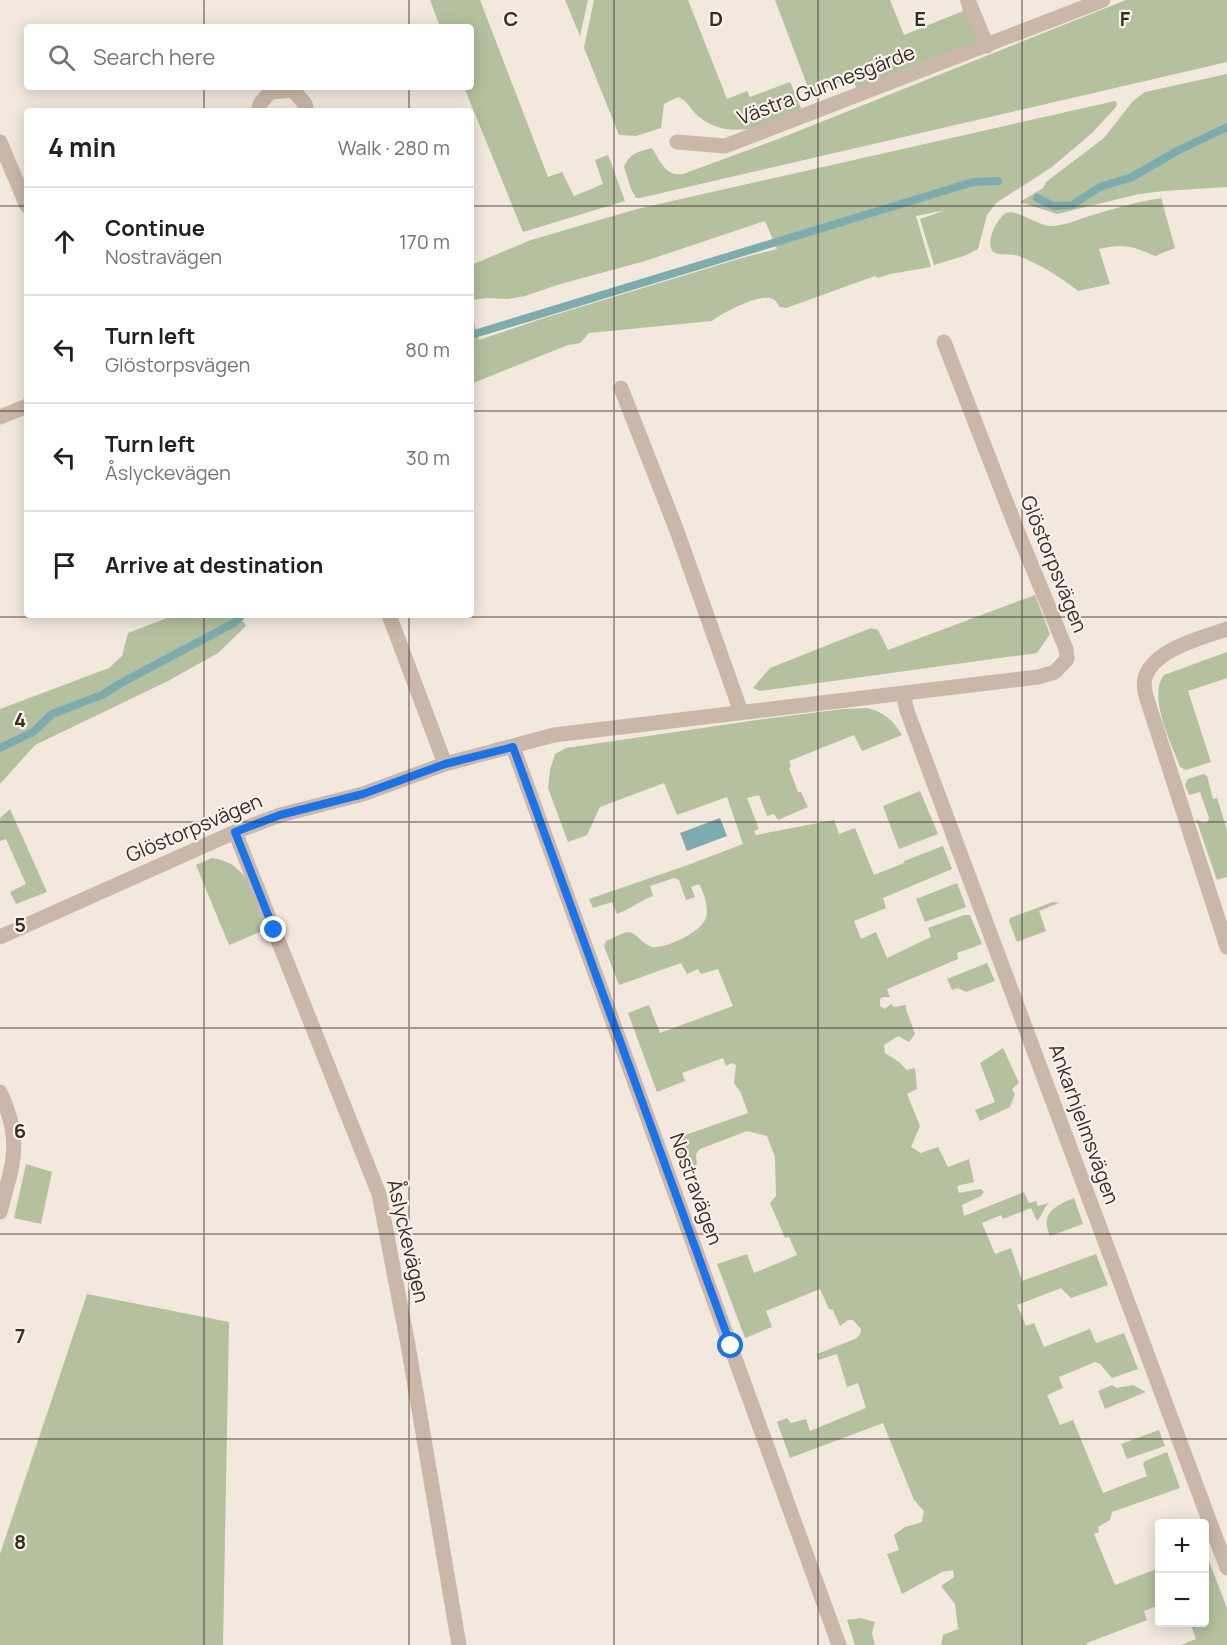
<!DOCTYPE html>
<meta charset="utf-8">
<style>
:root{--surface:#fff;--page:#f6f6f6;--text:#202124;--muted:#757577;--line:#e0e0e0}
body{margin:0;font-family:Manrope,sans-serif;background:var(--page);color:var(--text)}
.controls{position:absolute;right:18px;bottom:18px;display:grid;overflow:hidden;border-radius:6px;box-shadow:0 3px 15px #0003}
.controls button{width:54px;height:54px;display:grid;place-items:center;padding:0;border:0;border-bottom:2px solid var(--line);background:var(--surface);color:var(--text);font:30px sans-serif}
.stop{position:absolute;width:18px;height:18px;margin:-14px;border:4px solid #1a73e8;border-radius:50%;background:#fff}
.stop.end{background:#1a73e8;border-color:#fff;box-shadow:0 2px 6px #0008}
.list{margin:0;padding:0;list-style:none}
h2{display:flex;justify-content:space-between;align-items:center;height:78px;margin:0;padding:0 24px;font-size:26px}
h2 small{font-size:20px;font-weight:400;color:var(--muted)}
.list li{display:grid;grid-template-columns:39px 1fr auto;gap:18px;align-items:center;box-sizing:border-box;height:108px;padding:0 24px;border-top:2px solid var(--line)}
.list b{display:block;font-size:22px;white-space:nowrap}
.list p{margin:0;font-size:20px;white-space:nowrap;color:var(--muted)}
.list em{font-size:20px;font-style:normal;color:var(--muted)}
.icon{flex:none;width:33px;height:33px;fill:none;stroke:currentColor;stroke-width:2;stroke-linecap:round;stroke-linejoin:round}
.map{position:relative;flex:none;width:1227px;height:1645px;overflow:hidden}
.search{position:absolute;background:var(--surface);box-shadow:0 3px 15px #0003;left:24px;top:24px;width:450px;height:66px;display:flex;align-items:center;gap:15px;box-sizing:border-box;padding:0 21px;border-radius:6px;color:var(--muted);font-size:22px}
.panel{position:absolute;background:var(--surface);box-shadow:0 3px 15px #0003;left:24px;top:108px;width:450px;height:510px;border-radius:6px}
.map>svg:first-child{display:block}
.green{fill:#b4c09e}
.water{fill:#7dacae}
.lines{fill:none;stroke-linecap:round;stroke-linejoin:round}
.stream{stroke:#7dacae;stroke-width:8}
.minor{stroke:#c9b8a9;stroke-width:15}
.route{stroke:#1a73e8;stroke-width:8}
.grid{fill:none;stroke:#372d29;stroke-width:1.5;stroke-opacity:0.55}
.labels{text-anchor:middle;stroke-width:4.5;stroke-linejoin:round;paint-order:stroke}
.street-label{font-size:20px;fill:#372d29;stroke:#f9f2ea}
.grid-label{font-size:20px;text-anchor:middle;font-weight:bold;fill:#372d29;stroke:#f9f2ea;stroke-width:4.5;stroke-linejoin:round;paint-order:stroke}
</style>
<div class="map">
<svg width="1227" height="1645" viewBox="0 0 1227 1645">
<rect width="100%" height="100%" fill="#f2e8dd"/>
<path class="green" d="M 430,0 L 480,0 L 548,177 L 562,172 L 574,196 L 603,184 L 595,160 L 608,155 L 625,201 L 523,232 L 464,87 L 471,87 L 471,27 L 440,27 Z
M 565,0 L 588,0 L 580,36 Z
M 594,0 L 688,0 L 727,99 L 747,91 L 750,97 L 790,82 L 803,113 C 769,124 730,143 698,116 C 691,110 688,101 678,97 L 664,104 L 661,128 L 636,136 L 619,135 L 584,48 Z
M 775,0 L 890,0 L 904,35 L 963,11 L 960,0 L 962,0 L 980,43 L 858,91 L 854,83 L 843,88 L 840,82 L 819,91 L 820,95 L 812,98 Z
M 1126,0 L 1227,0 L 1227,62 L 640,198 L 636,198 L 631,189 L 624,167 C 631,152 638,152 652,148 C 660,161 666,177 683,174 L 781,138 Z
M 1227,74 L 1227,187 L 1164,191 L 1139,194 L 1057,214 L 1020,202 L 1043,188 L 1046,182 L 1104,138 L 1133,101 L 1145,92 Z
M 1115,101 L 1117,103 L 1116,107 L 1093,132 L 1052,167 L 996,203 L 987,215 L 978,249 L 964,256 L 934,265 L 920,219 L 946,210 L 916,216 L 931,267 L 890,274 L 878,278 L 875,276 L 786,308 L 780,307 C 777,303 775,299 770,298 C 757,295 722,313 712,321 L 589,333 L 580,343 L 568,345 L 471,384 L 471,312 L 479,340 L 541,319 L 745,257 L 777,249 L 765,221 L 645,261 L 557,285 L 525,296 L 508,299 L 488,298 L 471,300 L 471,265 L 531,240 L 637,209 Z
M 1161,198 L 1175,248 L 1155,256 C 1132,246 1124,243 1099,249 L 1110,284 L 1078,291 C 1059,276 1041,265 1019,256 C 1012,253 996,257 992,250 C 986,241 997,218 1006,213 C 1016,208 1038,227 1053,226 C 1065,225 1078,220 1089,216 C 1113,209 1136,202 1161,198 Z
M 1035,595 L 1050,634 L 1037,653 L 760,691 L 753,688 L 770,668 L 871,628 L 878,630 L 888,650 Z
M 175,615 L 239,615 L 246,626 L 218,653 L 168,681 L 35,745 L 0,784 L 0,709 L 109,668 L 122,656 L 128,633 Z
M 1227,652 L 1227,678 L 1188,691 L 1211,762 L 1186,770 L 1180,767 C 1172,745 1147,696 1164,675 Z
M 867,708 C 883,711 894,721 902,735 L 862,751 L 854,735 L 789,761 L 791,766 L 789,768 L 798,792 L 801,792 L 808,807 L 778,820 L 774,814 L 767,816 L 759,795 L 747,798 L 759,829 L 754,831 L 756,835 L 834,820 L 839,834 L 855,828 L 874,875 L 904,863 L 904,861 L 943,846 L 952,869 L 883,898 L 886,908 L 854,921 L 861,939 L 876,932 L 887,958 L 931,937 L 928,928 L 964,915 L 970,915 L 982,944 L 957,953 L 958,959 L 887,989 L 890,997 L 883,997 L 880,999 L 880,1006 L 885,1009 L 891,1004 L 894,1007 L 906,1005 L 906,1009 L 915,1034 L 909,1042 L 898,1036 L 884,1045 L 885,1053 L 899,1062 L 907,1070 L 915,1068 L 917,1089 L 907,1094 L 920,1126 L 911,1147 L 921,1153 L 938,1147 L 948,1167 L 969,1159 L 974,1182 L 957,1186 L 959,1193 L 981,1189 L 984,1192 L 981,1196 L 962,1205 L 964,1216 L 1024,1192 L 1029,1203 L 1036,1201 L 1038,1206 L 1049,1203 C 1043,1208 1041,1218 1037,1221 L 1031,1208 L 1003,1219 L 1001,1215 L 982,1223 L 995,1254 L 1011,1248 L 1022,1281 L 1096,1254 L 1108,1285 L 1071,1298 L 1061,1288 L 1017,1305 L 1026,1326 L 1034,1323 L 1044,1347 L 1090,1329 L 1096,1343 L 1124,1333 L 1138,1369 L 1112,1378 L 1100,1364 L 1095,1362 L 1059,1377 L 1063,1388 L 1047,1395 L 1060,1425 L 1073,1420 L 1103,1493 L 1147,1476 L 1143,1464 L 1145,1461 L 1167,1452 L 1180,1488 L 1112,1512 L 1110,1520 L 1098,1527 L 1099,1532 L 1094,1534 L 1115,1585 L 1159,1568 L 1159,1605 L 1144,1611 L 1147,1620 L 1087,1643 L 1087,1645 L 941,1645 L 943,1635 L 958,1629 L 955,1604 L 941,1586 L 954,1577 L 953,1570 L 942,1572 L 902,1594 L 887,1554 L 899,1550 L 894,1535 L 905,1527 L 922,1522 L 924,1511 L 914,1500 L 883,1423 L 790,1458 L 777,1422 L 787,1418 L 791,1423 L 806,1419 L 810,1431 L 866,1408 L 858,1383 L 847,1387 L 837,1354 L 818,1360 L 817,1354 L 855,1339 L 860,1335 L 861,1329 L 853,1320 L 848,1320 L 840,1326 L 833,1310 L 829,1309 L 820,1289 L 766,1311 L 772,1327 L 745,1338 L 717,1264 L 747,1254 L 754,1273 L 797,1255 L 789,1237 L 785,1238 L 770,1203 L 776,1196 L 775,1157 L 767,1136 L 747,1131 L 700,1149 L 696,1154 L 697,1170 L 692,1173 L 686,1172 L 674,1139 L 748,1113 L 741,1093 L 734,1083 L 736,1065 L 732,1063 L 726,1066 L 723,1058 L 682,1073 L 685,1081 L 657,1092 L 628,1013 L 649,1005 L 660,1033 L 733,1006 L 718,969 L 701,974 L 698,969 L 687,974 L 681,963 L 619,985 L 604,946 L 606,941 C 612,939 621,933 628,932 C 636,932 643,945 652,947 C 665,949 699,933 705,920 C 710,909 704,893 699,884 L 691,887 L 695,897 L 686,900 L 679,880 L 674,878 L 650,886 L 653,896 C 640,901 630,909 617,914 L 612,902 L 593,908 L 589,899 L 688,865 L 743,844 L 727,797 L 677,815 L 664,783 L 600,807 L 587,835 L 568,842 L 548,788 L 550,770 L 555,754 L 566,748 L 757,720 L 843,709 Z
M 1203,774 L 1207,776 L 1213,799 L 1217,798 L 1227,830 L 1227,877 L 1217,880 L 1196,819 L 1203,823 L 1208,822 L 1209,818 L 1200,792 L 1189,795 L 1185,785 L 1188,779 Z
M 920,791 L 938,834 L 899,849 L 883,806 Z
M 10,809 L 47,892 L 16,904 L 10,892 L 26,884 L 6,839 L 0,841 L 0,818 Z
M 212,858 C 251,863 254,899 265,930 L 229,945 L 196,865 Z
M 957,883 L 966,907 L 925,922 L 916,899 Z
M 1053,902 L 1059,903 L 1039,911 L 1046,931 L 1017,942 L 1009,921 L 1010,918 Z
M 987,963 L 995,981 L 966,992 L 958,988 L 952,990 L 947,979 Z
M 1003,1048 L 1019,1083 L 1012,1089 L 1015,1094 L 1010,1107 L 980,1121 L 975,1110 L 995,1102 L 980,1063 Z
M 26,1164 L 52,1172 L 41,1224 L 14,1218 Z
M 1074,1198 L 1083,1224 L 1050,1236 C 1040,1214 1054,1206 1074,1198 Z
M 87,1294 L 229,1322 L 223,1645 L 0,1645 L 0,1554 Z
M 1112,1385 L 1117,1388 L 1133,1385 L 1146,1392 L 1105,1409 L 1098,1391 Z
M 1159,1430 L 1165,1446 L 1127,1459 L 1121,1444 Z
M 1205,1551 L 1227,1608 L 1227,1645 L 1181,1645 L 1196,1639 L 1190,1623 L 1204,1622 Z
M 860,1618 L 875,1622 L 872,1633 L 875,1645 L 855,1645 L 847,1620 Z"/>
<path class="water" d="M 720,818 L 727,836 L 687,851 L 680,833 Z"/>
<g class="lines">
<path class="stream" d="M 1037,198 L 1054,206 L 1072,205 L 1100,187 L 1132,177 L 1177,151 L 1227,127
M 471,335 L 973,182 L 998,181
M 0,748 L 33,732 L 52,714 L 102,695 L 121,683 L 234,623 L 242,615"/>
<path class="minor" d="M 968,0 L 987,46
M 258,111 L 260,104 L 270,92 L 293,90 L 305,104 L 307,111
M 0,142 L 27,206
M 677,142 L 725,146 L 1103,0
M 621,388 L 677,531 L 741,712
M 0,417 L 27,406
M 389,615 L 445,764
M 1227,629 C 1201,638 1154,649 1145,678 C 1143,683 1145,691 1146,696 L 1227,947
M 903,694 L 907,711 L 1227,1568
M 513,747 L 839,1645
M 235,832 L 379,1194 L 408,1345 L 459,1645
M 0,937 L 235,832 L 280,815 L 363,794 L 445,764 L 554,735 L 1038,677 L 1055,672 L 1067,659 L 1066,649 L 1017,530 L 944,342
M 0,1092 C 23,1142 13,1163 0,1212"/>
</g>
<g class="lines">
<path class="route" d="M 274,930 L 235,832 L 280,815 L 363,794 L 445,764 L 513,747 L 731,1346"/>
</g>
<path class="grid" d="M 204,0 L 204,27M 409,0 L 409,27M 614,0 L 614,1645M 818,0 L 818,1645M 1022,0 L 1022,1645M 204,87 L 204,111M 409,87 L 409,111M 0,206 L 27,206M 471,206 L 1227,206M 0,411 L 27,411M 471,411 L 1227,411M 204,615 L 204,1645M 409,615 L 409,1645M 0,617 L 1227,617M 0,822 L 1227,822M 0,1028 L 1227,1028M 0,1234 L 1227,1234M 0,1439 L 1227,1439"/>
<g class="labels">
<g class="street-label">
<text transform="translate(826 85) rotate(-21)" y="7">Västra Gunnesgärde</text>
<text transform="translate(1054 564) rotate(68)" y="7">Glöstorpsvägen</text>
<text transform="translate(194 828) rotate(-23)" y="7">Glöstorpsvägen</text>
<text transform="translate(1084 1124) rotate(70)" y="7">Ankarhjelmsvägen</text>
<text transform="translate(696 1189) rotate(70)" y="7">Nostravägen</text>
<text transform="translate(408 1241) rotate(77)" y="7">Åslyckevägen</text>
</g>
</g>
<g class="grid-label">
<text x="511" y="26">C</text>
<text x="716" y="26">D</text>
<text x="920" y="26">E</text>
<text x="1125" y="26">F</text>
<text x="20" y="727">4</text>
<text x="20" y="932">5</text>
<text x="20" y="1138">6</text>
<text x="20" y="1343">7</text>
<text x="20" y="1549">8</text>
</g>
</svg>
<div class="controls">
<button>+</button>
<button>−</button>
</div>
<div class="stop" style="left:731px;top:1346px"></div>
<div class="stop end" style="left:274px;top:930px"></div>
<div class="search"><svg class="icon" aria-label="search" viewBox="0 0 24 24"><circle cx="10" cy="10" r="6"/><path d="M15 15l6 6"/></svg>Search here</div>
<section class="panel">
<h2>4 min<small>Walk · 280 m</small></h2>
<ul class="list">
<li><svg class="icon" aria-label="ahead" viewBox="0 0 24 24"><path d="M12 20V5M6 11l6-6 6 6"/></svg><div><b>Continue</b><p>Nostravägen</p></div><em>170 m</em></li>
<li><svg class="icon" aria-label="left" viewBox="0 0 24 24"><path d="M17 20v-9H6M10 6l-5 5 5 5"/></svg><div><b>Turn left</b><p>Glöstorpsvägen</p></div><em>80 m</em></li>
<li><svg class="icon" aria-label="left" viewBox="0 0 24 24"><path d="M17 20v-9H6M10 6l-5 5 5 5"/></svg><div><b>Turn left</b><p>Åslyckevägen</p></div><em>30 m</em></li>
<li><svg class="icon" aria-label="arrive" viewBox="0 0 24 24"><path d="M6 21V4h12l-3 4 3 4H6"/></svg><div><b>Arrive at destination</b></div></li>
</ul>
</section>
</div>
